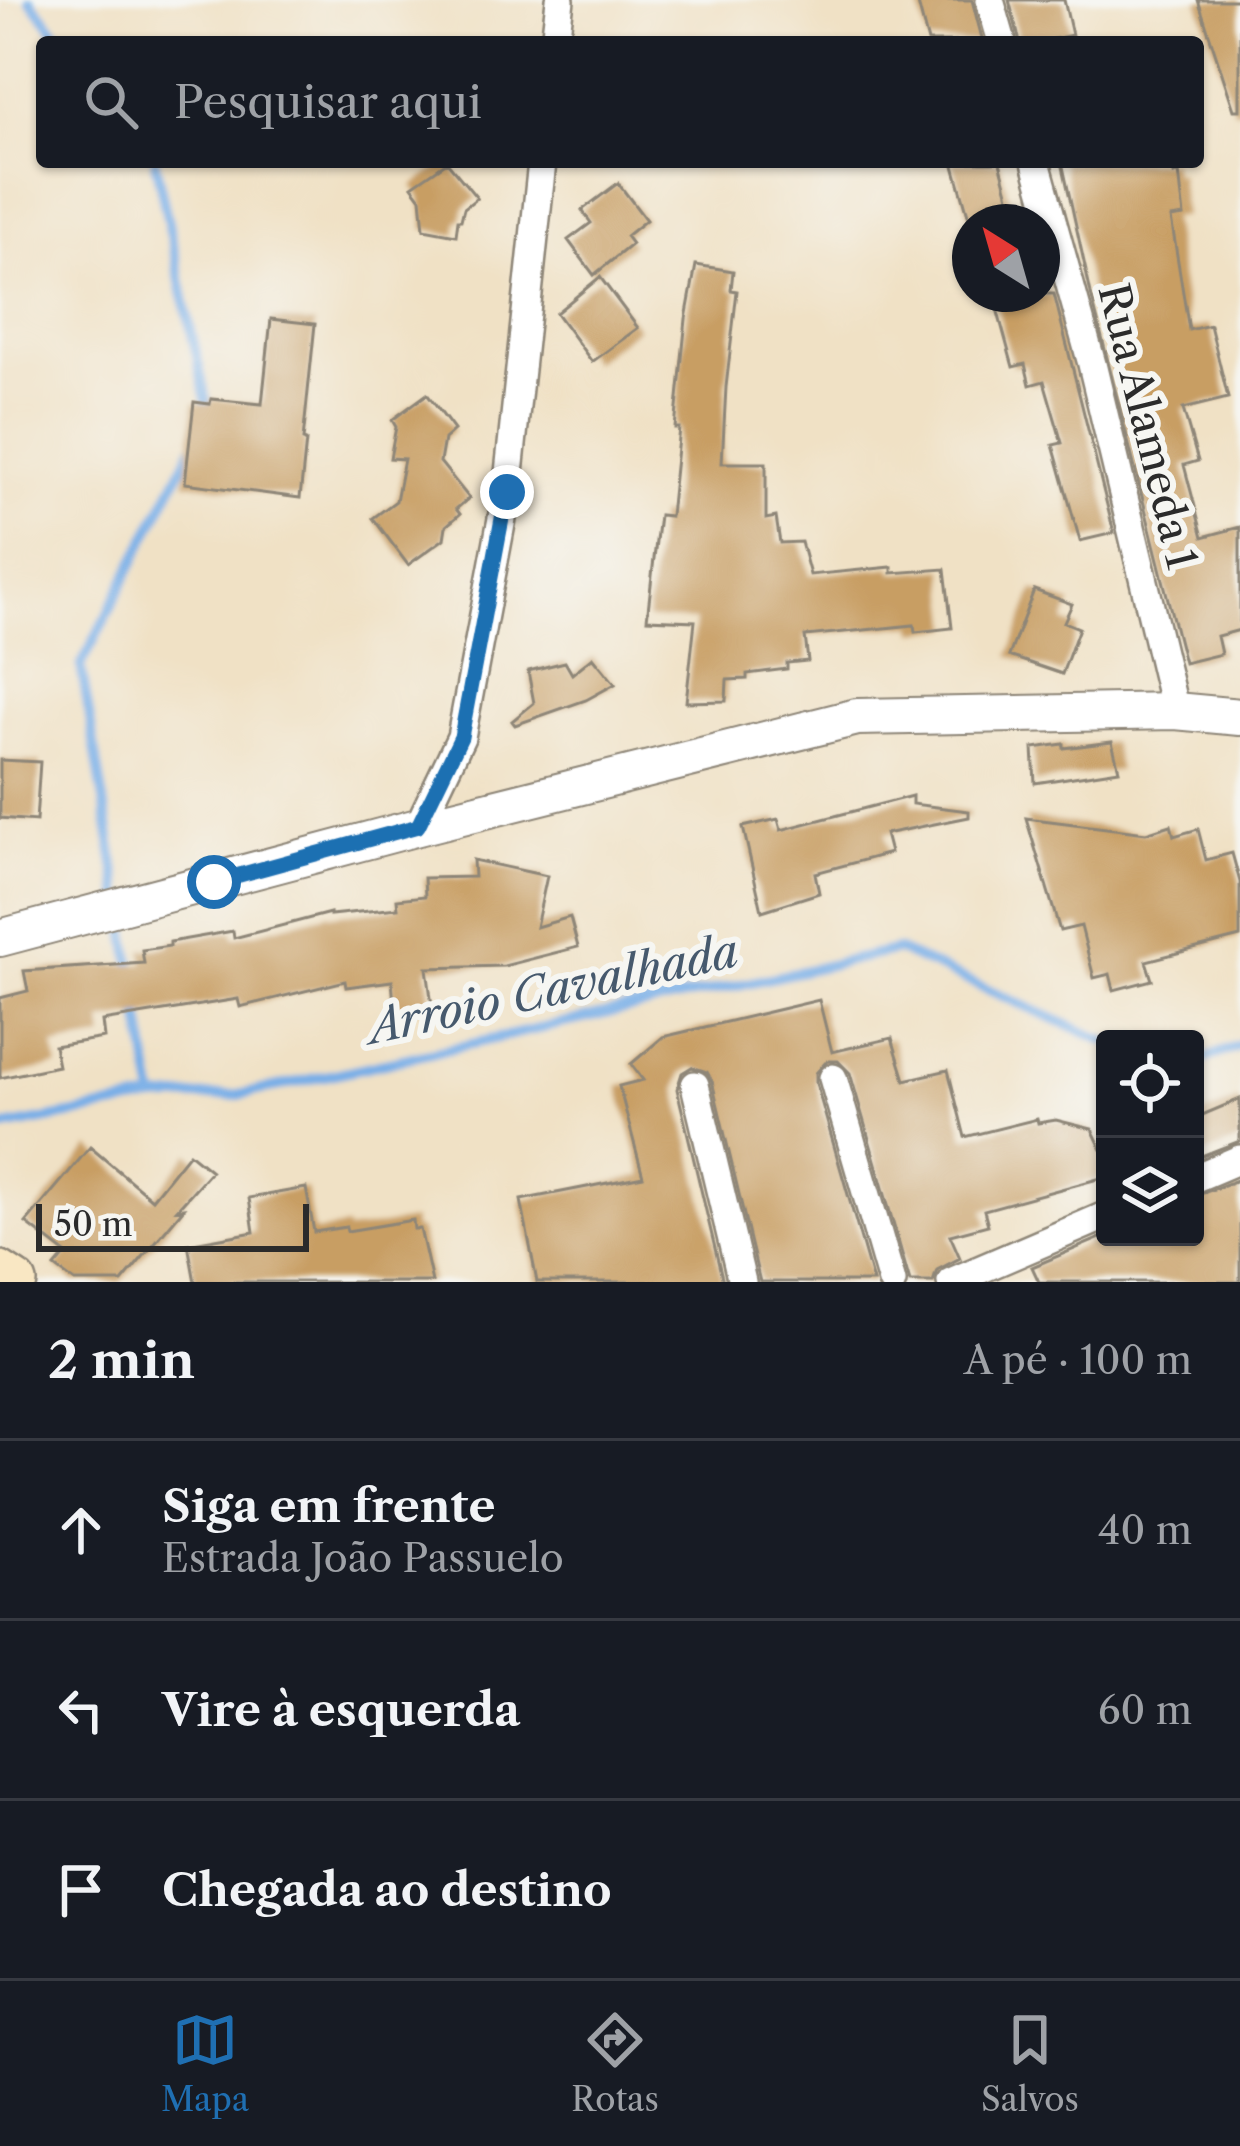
<!DOCTYPE html>
<html lang="pt">
<meta charset="utf-8">
<style>
:root{--surface:#171b24;--page:#20242c;--text:#f1f3f6;--muted:#9ea1a6;--line:#363941;--accent:#1f6fb2}
body{margin:0;font-family:"Libre Caslon Text",serif;background:var(--page);color:var(--text)}
.controls{position:absolute;right:36px;bottom:36px;display:grid;overflow:hidden;border-radius:12px;box-shadow:0 3px 9px #0004}
.controls button{width:108px;height:108px;display:grid;place-items:center;padding:0;border:0;border-bottom:3px solid var(--line);background:var(--surface);color:var(--text);font:60px sans-serif}
.compass{position:absolute;left:952px;top:204px;width:108px;height:108px;border-radius:50%;background:var(--surface);box-shadow:0 3px 9px #0004;rotate:323deg}
.scale{position:absolute;left:36px;bottom:30px;width:273px;box-sizing:border-box;padding-left:12px;border:6px solid #2b2b2b;border-top:0;font-size:33px;line-height:42px;white-space:nowrap;color:#2b2b2b;-webkit-text-stroke:9px #f6f6f2;paint-order:stroke}
.stop{position:absolute;width:36px;height:36px;margin:-27px;border:9px solid #1f6fb2;border-radius:50%;background:#fff}
.stop.end{background:#1f6fb2;border-color:#fff;box-shadow:0 3px 12px #0008}
.list{margin:0;padding:0;list-style:none}
h2{display:flex;justify-content:space-between;align-items:center;height:156px;margin:0;padding:0 48px;font-size:51px}
h2 small{font-size:39px;font-weight:400;color:var(--muted)}
.list li{display:grid;grid-template-columns:78px 1fr auto;gap:36px;align-items:center;box-sizing:border-box;height:180px;padding:0 48px;border-top:3px solid var(--line)}
.list b{display:block;font-size:45px;white-space:nowrap}
.list p{margin:0;font-size:39px;white-space:nowrap;color:var(--muted)}
.list em{font-size:39px;font-style:normal;color:var(--muted)}
.icon{flex:none;width:66px;height:66px;fill:none;stroke:currentColor;stroke-width:2;stroke-linecap:round;stroke-linejoin:round}
.map{position:relative;flex:none;width:1240px;height:1282px;overflow:hidden}
.search{position:absolute;background:var(--surface);box-shadow:0 3px 9px #0004;left:36px;right:36px;top:36px;height:132px;display:flex;align-items:center;gap:30px;box-sizing:border-box;padding:0 42px;border-radius:12px;color:var(--muted);font-size:45px}
.sheet{height:696px;background:var(--surface)}
nav{display:flex;justify-content:space-around;align-items:center;box-sizing:border-box;height:168px;border-top:3px solid var(--line);background:var(--surface);font-size:33px;color:var(--muted)}
nav a{display:grid;justify-items:center;gap:6px}
nav .on{color:var(--accent)}
.map>svg:first-child{display:block}
.lines{fill:none;stroke-linecap:round;stroke-linejoin:round}
.stream{stroke:#79afe7;stroke-width:10}
.building{fill:#c89e64}
.minor-casing{stroke:#8e8678;stroke-width:32}
.tertiary-casing{stroke:#8e8678;stroke-width:40}
.secondary-casing{stroke:#8e8678;stroke-width:44}
.minor{stroke:#fff;stroke-width:27}
.tertiary{stroke:#fff;stroke-width:36}
.secondary{stroke:#f9e7c3;stroke-width:39}
.route{stroke:#1f6fb2;stroke-width:15}
.labels{text-anchor:middle;stroke-width:12;stroke-linejoin:round;paint-order:stroke}
.street-label{font-size:42px;fill:#2b2b2b;stroke:#f6f6f2}
.water-label{font-size:45px;font-style:italic;fill:#46596d;stroke:#f6f6f2}
</style>
<div class="map">
<svg width="1240" height="1282" viewBox="0 0 1240 1282">
<rect width="100%" height="100%" fill="#f6f6f2"/>
<filter id="ink" filterUnits="userSpaceOnUse"><feTurbulence type="fractalNoise" baseFrequency=".00833" numOctaves="2"/><feDisplacementMap in="SourceGraphic" scale="24" xChannelSelector="R" yChannelSelector="G"/><feConvolveMatrix kernelMatrix="1 2 1 2 8 2 1 2 1" color-interpolation-filters="sRGB"/></filter>
<filter id="wash" filterUnits="userSpaceOnUse"><feTurbulence type="fractalNoise" baseFrequency=".004" numOctaves="4" result="noise"/><feDisplacementMap in="SourceGraphic" scale="48" xChannelSelector="R" yChannelSelector="G"/><feGaussianBlur stdDeviation="2.7" result="paint"/><feColorMatrix in="noise" values="0 0 0 0 0 0 0 0 0 0 0 0 0 0 0 0 0 1.4 0 .05"/><feComposite in="paint" operator="in"/></filter>
<g filter="url(#wash)">
<rect width="100%" height="100%" fill="#f0e1c5"/>
<g class="lines">
<path class="stream" d="M 30,0 L 64,42
M 155,162 L 209,413
M 134,978 L 81,666 L 193,446
M 138,1002 L 155,1099
M 1195,1063 L 1240,1045
M 0,1128 L 155,1099 L 239,1095 L 897,950 L 1105,1041"/>
</g>
<g id="blocks">
<path class="building" d="M 917,0 L 972,0 L 983,42 L 928,42 Z
M 1009,0 L 1064,0 L 1072,35 L 1040,42 L 1020,42 Z
M 1198,0 L 1240,0 L 1240,110 L 1234,110 Z
M 447,162 L 477,198 L 464,208 L 461,220 L 458,220 L 456,235 L 424,229 L 421,198 L 412,186 Z
M 953,162 L 1000,162 L 1016,222 L 970,222 Z
M 1062,162 L 1171,162 L 1174,174 L 1179,172 L 1184,216 L 1171,218 L 1189,330 L 1210,325 L 1228,398 L 1183,409 L 1198,461 L 1184,465 L 1203,537 L 1240,527 L 1240,630 L 1217,636 L 1221,654 L 1184,663 L 1091,294 Z
M 618,183 L 646,220 L 626,236 L 632,244 L 594,275 L 568,240 L 591,223 L 582,210 Z
M 696,265 L 733,271 L 731,290 L 737,291 L 726,387 L 722,463 L 766,463 L 766,519 L 776,517 L 780,543 L 801,542 L 810,575 L 892,567 L 892,573 L 945,569 L 952,628 L 915,632 L 914,625 L 805,636 L 808,661 L 787,663 L 787,669 L 747,674 L 747,679 L 727,680 L 726,701 L 686,702 L 695,621 L 647,619 L 659,515 L 670,516 L 679,428 L 675,428 L 686,319 Z
M 600,277 L 638,328 L 592,362 L 556,313 Z
M 993,294 L 1054,294 L 1114,533 L 1080,541 L 1053,445 L 1062,443 L 1044,381 L 1030,385 L 1025,364 L 1013,367 Z
M 271,319 L 315,324 L 303,440 L 306,441 L 300,498 L 185,483 L 194,402 L 210,404 L 211,399 L 262,404 Z
M 427,394 L 454,430 L 444,439 L 440,462 L 469,498 L 456,509 L 460,514 L 446,526 L 444,539 L 408,565 L 373,518 L 396,501 L 404,459 L 390,458 L 396,427 L 392,420 Z
M 1034,590 L 1072,604 L 1064,622 L 1079,628 L 1062,674 L 1009,656 Z
M 593,657 L 615,684 L 586,700 L 515,725 L 512,721 L 534,703 L 528,671 L 565,662 L 572,674 Z
M 1112,742 L 1119,770 L 1035,783 L 1033,748 L 1064,744 L 1064,748 Z
M 0,760 L 40,762 L 36,821 L 0,818 Z
M 912,796 L 912,804 L 969,811 L 969,817 L 885,834 L 890,853 L 815,873 L 819,893 L 762,911 L 743,827 L 778,819 L 781,830 Z
M 1026,818 L 1146,833 L 1171,825 L 1174,836 L 1198,829 L 1206,860 L 1232,853 L 1240,882 L 1240,937 L 1146,961 L 1152,980 L 1114,990 L 1110,974 L 1094,978 L 1081,926 L 1060,931 Z
M 473,860 L 547,876 L 536,927 L 570,917 L 578,947 L 504,966 L 427,968 L 432,1006 L 395,1015 L 392,981 L 346,987 L 345,981 L 240,1007 L 238,999 L 102,1021 L 104,1038 L 54,1046 L 58,1066 L 0,1078 L 0,998 L 28,991 L 24,971 L 144,963 L 142,950 L 170,946 L 170,942 L 233,931 L 234,938 L 330,913 L 330,915 L 398,908 L 397,899 L 425,896 L 424,878 L 474,877 Z
M 819,1000 L 832,1052 L 892,1038 L 905,1080 L 948,1070 L 965,1137 L 1037,1119 L 1038,1123 L 1056,1120 L 1092,1129 L 1105,1156 L 1105,1177 L 984,1210 L 988,1225 L 950,1235 L 960,1258 L 937,1270 L 933,1282 L 910,1282 L 850,1073 L 838,1061 L 827,1061 L 816,1073 L 816,1083 L 873,1282 L 760,1282 L 712,1081 L 707,1072 L 692,1067 L 682,1073 L 677,1089 L 723,1282 L 537,1282 L 521,1200 L 643,1176 L 619,1086 L 643,1080 L 631,1064 L 663,1037 Z
M 1240,1099 L 1240,1141 L 1199,1157 L 1195,1144 L 1195,1118 Z
M 90,1147 L 152,1199 L 189,1153 L 211,1171 L 177,1209 L 184,1208 L 122,1282 L 75,1282 L 55,1267 L 66,1254 L 26,1223 Z
M 1240,1179 L 1240,1282 L 1039,1282 L 1032,1267 L 1105,1236 L 1195,1237 L 1195,1196 Z
M 306,1188 L 314,1232 L 346,1227 L 347,1231 L 413,1220 L 414,1229 L 420,1229 L 432,1282 L 195,1282 L 188,1244 L 254,1232 L 249,1198 Z"/>
</g>
</g>
<g filter="url(#ink)">
<use href="#blocks" fill-opacity="0" stroke="#8e8678" stroke-width="3"/>
<g class="lines">
<defs>
<path id="minor" d="M 990,0 L 1002,42
M 555,42 L 560,0
M 1036,162 L 1092,364 L 1175,711
M 418,827 L 461,737 L 507,492 L 542,162
M 833,1078 L 892,1282
M 695,1085 L 742,1282
M 1195,1178 L 1240,1159
M 951,1282 L 1105,1216"/>
<path id="tertiary" d="M 0,938 L 418,827 L 857,717 L 1175,711 L 1240,717"/>
<path id="secondary" d="M 0,1271 L 17,1282"/>
</defs>
<use href="#minor" class="minor-casing"/>
<use href="#tertiary" class="tertiary-casing"/>
<use href="#secondary" class="secondary-casing"/>
<use href="#minor" class="minor"/>
<use href="#tertiary" class="tertiary"/>
<use href="#secondary" class="secondary"/>
</g>
</g>
<g class="lines" filter="url(#ink)">
<path class="route" d="M 214,882 L 418,826 L 461,737 L 507,492"/>
</g>
<g class="labels">
<g class="street-label">
<text transform="translate(1148 426) rotate(76)" y="15">Rua Alameda 1</text>
</g>
<g class="water-label">
<text transform="translate(553 989) rotate(-12)" y="16">Arroio Cavalhada</text>
</g>
</g>
</svg>
<div class="controls">
<button><svg class="icon" aria-label="locate" viewBox="0 0 24 24"><circle cx="12" cy="12" r="6"/><path d="M12 2v4M12 18v4M2 12h4M18 12h4"/></svg></button>
<button><svg class="icon" aria-label="layers" viewBox="0 0 24 24"><path d="M12 4l9 5-9 5-9-5zM3 14l9 5 9-5"/></svg></button>
</div>
<svg class="compass" viewBox="-18 -18 36 36"><path d="M0-13l5 13h-10z" fill="#e53935"/><path d="M0 13l5-13h-10z" fill="#9ea1a6"/></svg>
<div class="scale">50 m</div>
<div class="stop" style="left:214px;top:882px"></div>
<div class="stop end" style="left:507px;top:492px"></div>
<div class="search"><svg class="icon" aria-label="search" viewBox="0 0 24 24"><circle cx="10" cy="10" r="6"/><path d="M15 15l6 6"/></svg>Pesquisar aqui</div>
</div>
<section class="sheet">
<h2>2 min<small>A pé · 100 m</small></h2>
<ul class="list">
<li><svg class="icon" aria-label="ahead" viewBox="0 0 24 24"><path d="M12 20V5M6 11l6-6 6 6"/></svg><div><b>Siga em frente</b><p>Estrada João Passuelo</p></div><em>40 m</em></li>
<li><svg class="icon" aria-label="left" viewBox="0 0 24 24"><path d="M17 20v-9H6M10 6l-5 5 5 5"/></svg><div><b>Vire à esquerda</b></div><em>60 m</em></li>
<li><svg class="icon" aria-label="arrive" viewBox="0 0 24 24"><path d="M6 21V4h12l-3 4 3 4H6"/></svg><div><b>Chegada ao destino</b></div></li>
</ul>
</section>
<nav>
<a class="on"><svg class="icon" aria-label="map" viewBox="0 0 24 24"><path d="M3 6l6-2 6 2 6-2v14l-6 2-6-2-6 2zM9 4v14M15 6v14"/></svg>Mapa</a>
<a><svg class="icon" aria-label="directions" viewBox="0 0 24 24"><path d="M12 3l9 9-9 9-9-9zM9 14v-3h6M13 9l2 2-2 2"/></svg>Rotas</a>
<a><svg class="icon" aria-label="saved" viewBox="0 0 24 24"><path d="M7 4h10v16l-5-4-5 4z"/></svg>Salvos</a>
</nav>
